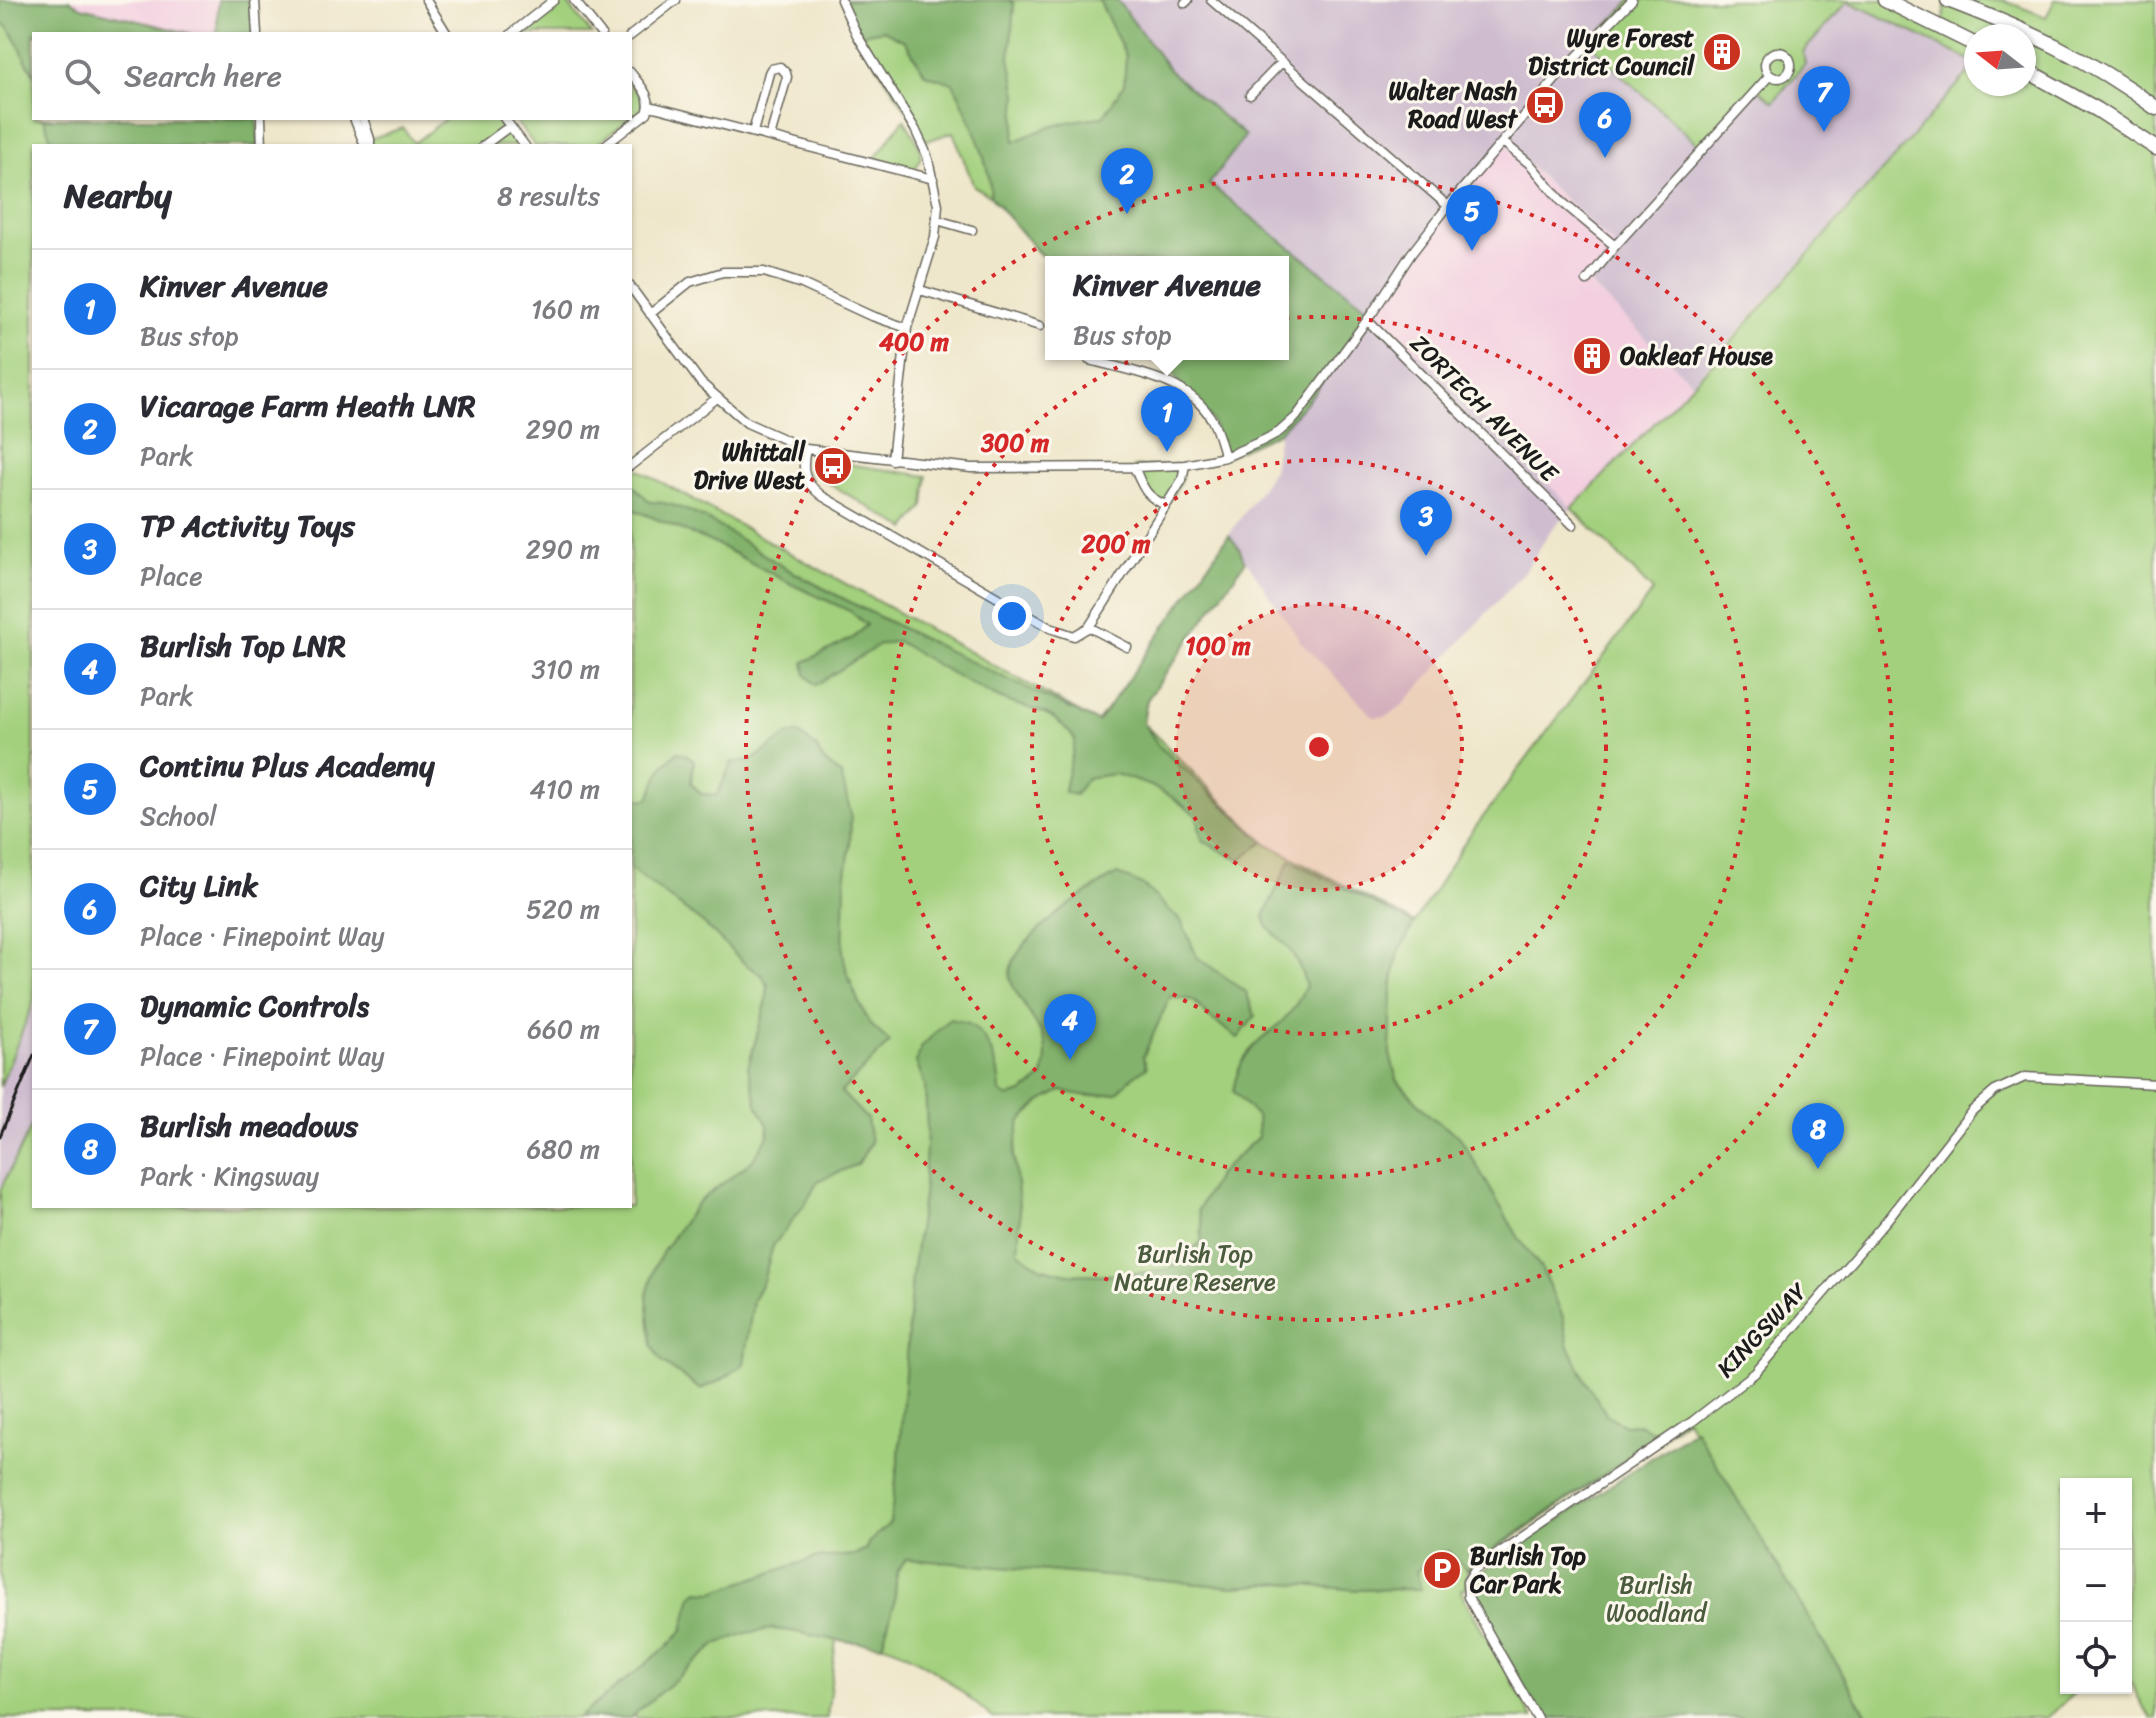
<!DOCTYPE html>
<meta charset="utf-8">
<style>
:root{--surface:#fff;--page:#f2f2f3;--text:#2b2b33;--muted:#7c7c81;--line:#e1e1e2;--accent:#1a73e8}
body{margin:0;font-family:Sriracha,sans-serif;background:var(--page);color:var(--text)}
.controls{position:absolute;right:24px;bottom:24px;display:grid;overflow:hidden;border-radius:0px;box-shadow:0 2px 6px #0004}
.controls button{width:72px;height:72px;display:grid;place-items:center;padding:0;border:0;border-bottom:2px solid var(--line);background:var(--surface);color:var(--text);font:40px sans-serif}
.compass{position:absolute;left:1964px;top:24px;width:72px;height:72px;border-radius:50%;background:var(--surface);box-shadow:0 2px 6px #0004;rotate:287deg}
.you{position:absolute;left:1012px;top:616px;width:28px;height:28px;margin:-20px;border:6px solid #fff;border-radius:50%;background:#1a73e8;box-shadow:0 0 0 12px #1a73e833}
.badge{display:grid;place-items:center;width:52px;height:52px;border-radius:50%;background:var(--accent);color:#fff;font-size:26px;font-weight:700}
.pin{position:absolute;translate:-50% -66px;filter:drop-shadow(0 2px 4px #0008)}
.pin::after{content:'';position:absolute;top:42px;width:28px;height:24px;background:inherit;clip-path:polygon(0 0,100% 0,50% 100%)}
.popup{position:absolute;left:1045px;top:256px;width:244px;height:104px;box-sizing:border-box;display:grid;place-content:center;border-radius:0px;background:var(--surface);filter:drop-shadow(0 2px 6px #0005);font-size:26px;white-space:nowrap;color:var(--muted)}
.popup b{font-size:30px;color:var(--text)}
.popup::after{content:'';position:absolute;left:50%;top:100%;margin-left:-16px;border:16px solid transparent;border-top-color:var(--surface)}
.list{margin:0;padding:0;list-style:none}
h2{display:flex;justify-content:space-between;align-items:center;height:104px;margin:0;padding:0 32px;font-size:34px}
h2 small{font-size:26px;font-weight:400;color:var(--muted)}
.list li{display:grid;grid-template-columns:52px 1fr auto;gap:24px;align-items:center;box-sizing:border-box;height:120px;padding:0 32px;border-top:2px solid var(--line)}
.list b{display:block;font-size:30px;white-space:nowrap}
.list p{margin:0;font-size:26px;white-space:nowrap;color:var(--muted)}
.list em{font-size:26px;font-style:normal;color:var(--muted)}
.icon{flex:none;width:44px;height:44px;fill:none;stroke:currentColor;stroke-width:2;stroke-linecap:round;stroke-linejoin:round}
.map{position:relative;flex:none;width:2156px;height:1718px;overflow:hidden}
.search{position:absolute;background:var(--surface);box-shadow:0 2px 6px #0004;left:32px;top:32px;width:600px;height:88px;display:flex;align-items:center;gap:20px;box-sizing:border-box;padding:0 28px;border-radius:0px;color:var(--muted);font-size:30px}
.panel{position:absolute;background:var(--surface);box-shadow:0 2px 6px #0004;left:32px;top:144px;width:600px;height:1064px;border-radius:0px}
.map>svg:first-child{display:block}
.built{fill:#f3cfe0}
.industrial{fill:#cfbdcf}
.green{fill:#a3d07d;stroke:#60764c;stroke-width:2}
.forest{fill:#82b26c;stroke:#4f6744;stroke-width:2}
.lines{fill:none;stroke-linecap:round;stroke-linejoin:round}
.minor-casing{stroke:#666359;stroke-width:11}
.primary-casing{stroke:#666359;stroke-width:17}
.minor{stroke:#fff;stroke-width:8}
.primary{stroke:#fff;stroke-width:14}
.rail{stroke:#1c1c1c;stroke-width:3}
.ring{fill:none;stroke:#d62828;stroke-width:4;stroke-dasharray:4 8}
.labels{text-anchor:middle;stroke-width:6;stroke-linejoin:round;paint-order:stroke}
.poi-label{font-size:24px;font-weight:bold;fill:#1c1c1c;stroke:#fbf7ec;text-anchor:end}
.street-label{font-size:24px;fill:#1c1c1c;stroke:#fbf7ec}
.park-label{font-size:24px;fill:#4b5b3e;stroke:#fbf7ec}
.centre{fill:#d62828;stroke:#fbf7ec;stroke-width:4}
.ring-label{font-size:24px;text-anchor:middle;font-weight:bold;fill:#d62828;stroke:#fbf7ec;stroke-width:6;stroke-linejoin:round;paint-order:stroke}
</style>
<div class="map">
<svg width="2156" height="1718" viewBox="0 0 2156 1718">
<rect width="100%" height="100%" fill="#fbf7ec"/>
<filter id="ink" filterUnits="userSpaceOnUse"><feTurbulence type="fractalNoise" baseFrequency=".0125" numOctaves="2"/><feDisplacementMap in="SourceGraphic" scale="16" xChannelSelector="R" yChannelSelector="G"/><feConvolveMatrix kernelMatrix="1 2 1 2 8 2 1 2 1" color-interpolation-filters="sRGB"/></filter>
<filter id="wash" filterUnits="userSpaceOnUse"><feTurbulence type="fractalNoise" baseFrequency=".006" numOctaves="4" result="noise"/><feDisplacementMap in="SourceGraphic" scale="32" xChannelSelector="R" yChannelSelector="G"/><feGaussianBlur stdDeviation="1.8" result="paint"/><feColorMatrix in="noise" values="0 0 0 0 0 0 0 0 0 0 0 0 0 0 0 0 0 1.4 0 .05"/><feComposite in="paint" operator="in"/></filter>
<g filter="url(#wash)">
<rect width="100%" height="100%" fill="#efe7cb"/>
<path class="built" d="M 70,0 L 218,0 L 217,34 L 192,34 L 81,7 Z
M 1503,142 L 1615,246 L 1587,281 L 1692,383 L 1572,508 L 1424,358 L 1373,312 L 1411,254 Z"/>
<path class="industrial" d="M 1117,0 L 1632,0 L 1590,43 L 1610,64 L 1703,149 L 1758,88 L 1772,101 L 1802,52 L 1848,1 L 1976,64 L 1692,383 L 1587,281 L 1615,246 L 1504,142 L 1448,206 L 1373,312 L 1424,358 L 1572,508 L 1552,529 L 1525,571 L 1404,704 L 1388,716 L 1374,717 L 1301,642 L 1229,535 L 1273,470 L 1279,432 L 1373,312 L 1208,184 L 1245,136 L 1171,72 Z
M 34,1001 L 34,1121 L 0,1190 L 0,1087 Z"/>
<path class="green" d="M 0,0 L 70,0 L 81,7 L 192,34 L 34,34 L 34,118 L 257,118 L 259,146 L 34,146 L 34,1001 L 0,1087 Z
M 843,0 L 1117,0 L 1171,72 L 1245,136 L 1209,184 L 1365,306 L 1294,406 L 1155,354 L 1283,354 L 1283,262 L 1051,262 L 1051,264 L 1033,248 L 1024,233 L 990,196 L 974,186 L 953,132 L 927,141 L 857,35 Z
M 1632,0 L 1885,0 L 1942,27 L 1946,0 L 2003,0 L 2046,17 L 2055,0 L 2156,0 L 2156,1718 L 2151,1718 L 2145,1711 L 2126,1673 L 2126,1484 L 2066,1484 L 2066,1688 L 2080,1688 L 2046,1718 L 1869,1718 L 1686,1419 L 1467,1570 L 1466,1588 L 1461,1589 L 1464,1598 L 1533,1718 L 993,1718 C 962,1693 920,1652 879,1644 C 865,1642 850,1642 836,1640 L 827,1718 L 635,1718 L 634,1715 L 630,1718 L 0,1718 L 0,1190 L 34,1121 L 34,1206 L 630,1206 L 630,465 L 1097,722 L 1113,702 L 1143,723 L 1264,842 L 1414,923 L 1468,837 L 1653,591 L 1572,508 L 1714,362 L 1976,64 L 1976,84 L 2024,84 L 2024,36 L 1976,36 L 1976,63 L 1848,1 L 1803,52 L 1805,64 L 1773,102 L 1758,89 L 1703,149 L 1610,64 L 1590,42 Z
M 556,3 L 567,3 L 592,34 L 517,34 Z
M 630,83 L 642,99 L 641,110 L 594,146 L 535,146 L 513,118 L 630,118 Z
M 354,118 L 363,118 L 370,139 L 403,128 L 414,143 L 447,118 L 504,118 L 525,146 L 365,146 Z
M 904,119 C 913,135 931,155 913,170 L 873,161 Z
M 814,459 L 927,476 L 924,506 L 906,529 L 808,471 Z
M 1182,465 L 1182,480 L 1166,505 L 1156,501 L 1134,467 Z"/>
<path class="forest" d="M 0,0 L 70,0 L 81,7 L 192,34 L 34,34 L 34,74 C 21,56 19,35 0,21 Z
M 218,0 L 252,0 L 253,34 L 217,34 Z
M 841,0 L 1010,0 L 1014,4 L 1010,58 L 1017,95 L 1014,142 C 1045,127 1068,120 1103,117 L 1124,85 L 1126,56 L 1099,0 L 1117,0 L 1171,72 L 1245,136 L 1209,184 L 1373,312 L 1315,392 L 1279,432 L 1225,457 L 1212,420 L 1155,354 L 1283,354 L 1283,262 L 1051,262 L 1051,264 C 1028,244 1011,219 990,196 C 993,169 966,108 953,83 L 925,74 L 905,41 L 883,30 L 857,35 Z
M 44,118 L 257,118 L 259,146 L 53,146 Z
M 630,482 L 650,502 C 691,500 754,551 791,571 C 891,625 995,673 1098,722 L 1229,535 L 1239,548 L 1245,562 L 1147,700 L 1143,722 L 1158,745 L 1264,842 L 1239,860 L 1202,840 L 1197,816 L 1172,797 L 1151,786 L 1115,774 L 1087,778 L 1075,795 L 1064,792 C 1066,774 1073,757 1075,739 C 1046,702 1031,714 995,696 C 961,679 929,661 897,641 L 879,645 L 816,685 L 806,675 L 804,662 L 853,638 L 866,625 L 850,611 L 795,586 L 718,545 L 630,508 Z
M 789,734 L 799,734 L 816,747 L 823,760 L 841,775 L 851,814 L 850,847 L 845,881 L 843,953 L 847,973 L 859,1003 L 870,1024 L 890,1042 L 841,1092 L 867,1119 L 871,1142 L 858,1164 L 818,1181 L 807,1201 L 773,1246 L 763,1281 L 753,1300 L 744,1364 L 722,1380 L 700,1389 L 662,1362 L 652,1345 L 647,1295 L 654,1268 L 665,1248 L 697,1203 L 752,1161 L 768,1136 L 768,1125 L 758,1107 L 748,1067 L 766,1003 L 768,986 L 762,975 L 746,965 L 704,924 L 630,868 L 630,792 L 642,800 L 649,798 L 663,766 L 677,752 L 687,755 L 694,761 L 691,783 L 701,794 L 717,795 L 732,762 L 751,761 Z
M 1290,860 L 1414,924 L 1397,956 L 1392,989 L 1390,1054 L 1397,1080 L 1430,1116 L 1460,1137 L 1520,1240 L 1542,1270 L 1563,1317 L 1568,1344 L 1585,1380 L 1607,1415 L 1625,1425 L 1638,1424 L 1653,1431 L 1679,1416 L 1686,1419 L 1476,1561 L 1467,1570 L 1448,1551 L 1439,1554 L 1416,1571 L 1421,1589 L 1357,1590 L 1284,1583 L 1234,1587 L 906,1559 L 897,1572 L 894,1605 L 882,1645 L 835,1640 L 791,1631 L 772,1629 L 746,1633 L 717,1644 L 630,1718 L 578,1718 L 668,1646 L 683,1630 L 692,1596 L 698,1591 L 713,1592 L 815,1558 L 854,1555 L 866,1549 L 868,1543 L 890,1523 L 899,1456 L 912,1274 L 923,1196 L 927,1130 L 925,1085 L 916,1062 L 922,1046 L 949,1019 C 954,1020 963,1021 968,1023 C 989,1036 1000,1068 1000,1092 L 1009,1097 L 1022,1093 L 1043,1077 C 1045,1066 1048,1051 1044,1040 C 1037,1019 1018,1002 1011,981 C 999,948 1092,887 1118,874 L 1144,886 L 1182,922 L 1197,957 L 1246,992 L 1255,1016 L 1238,1038 L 1210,1018 L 1193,1000 L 1170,997 L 1143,1057 L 1147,1067 L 1130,1079 L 1117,1093 L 1088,1096 L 1061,1091 L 1040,1102 L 1020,1122 L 1014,1155 L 1020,1214 L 1018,1252 L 1042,1268 L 1069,1274 L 1121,1275 L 1170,1269 L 1201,1242 L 1202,1224 L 1198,1210 L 1219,1173 L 1258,1137 L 1257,1117 L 1233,1091 C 1242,1040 1267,1043 1293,1009 C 1298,1002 1302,993 1306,986 C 1302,970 1297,959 1287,946 C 1278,935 1266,931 1264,916 Z
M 1695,1429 L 1869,1718 L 1542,1718 L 1472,1596 L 1469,1586 L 1475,1576 Z"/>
</g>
<g filter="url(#ink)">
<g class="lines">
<defs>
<path id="minor" d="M 255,0 L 257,34
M 426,0 L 447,34
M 574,0 L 601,34
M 841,0 L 857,35 L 915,129 L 927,155 L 938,205 L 935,237 L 907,328 L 892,460
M 1211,0 L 1448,206
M 1185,3 L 1188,0
M 511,34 L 554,0
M 630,36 L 676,0
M1765 65a13 13 0 1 1 26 0a13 13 0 1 1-26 0Z
M 1250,95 L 1282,62
M 650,106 L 933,179
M 261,118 L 262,146
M 354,118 L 365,146
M 363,118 L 370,139 L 370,146
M 504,118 L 525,146
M 753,132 L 769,73 L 771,69 L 780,67 L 786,73 L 787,77 L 770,137
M 1503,142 L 1531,165 L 1562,202 L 1615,246
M 483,146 L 510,126
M 604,146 L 647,113 C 654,98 639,84 630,72
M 937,220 L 972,230
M 1587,281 L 1615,246 L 1770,75
M 630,286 L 701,383 L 747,423 L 806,449 L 971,468 L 1134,467 L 1185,465 L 1225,457 L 1264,440 L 1279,432 L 1296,417 L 1373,312 L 1411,254 L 1448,206 L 1559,75 L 1632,0
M 920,290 L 1040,326
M 650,314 L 690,282 L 723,272 L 764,272 L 802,284 L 869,315 L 907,328
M 1367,320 L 1573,525
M 1089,360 C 1130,371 1190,379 1212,420 C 1218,431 1221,445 1225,457
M 806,449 C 801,472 804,482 822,496 L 1050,628 L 1074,636 L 1089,627 L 1100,610 L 1182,480 L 1185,465
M 630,466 L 717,398
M 1134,467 C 1143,487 1145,497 1166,505
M 1089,627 L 1127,647
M 1537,1718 L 1468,1597 L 1467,1582 L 1475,1569 L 1693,1421 L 1755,1373 L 1886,1221 L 1972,1111 L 1995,1091 L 2025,1077 L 2156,1084"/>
<path id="primary" d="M 1885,0 L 1976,45
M 1948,0 C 2026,30 2089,58 2156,108
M 2024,69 L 2098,110 L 2156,148"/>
</defs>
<use href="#minor" class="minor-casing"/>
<use href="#primary" class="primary-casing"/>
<use href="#minor" class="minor"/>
<use href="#primary" class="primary"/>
<path class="rail" d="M 0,1136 L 34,1055"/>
</g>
</g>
<circle cx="1319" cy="747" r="143" fill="#d62828" fill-opacity=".12"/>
<g class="ring">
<circle cx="1319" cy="747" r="143"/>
<circle cx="1319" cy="747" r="287"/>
<circle cx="1319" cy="747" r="430"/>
<circle cx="1319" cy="747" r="573"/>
</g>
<defs>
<symbol id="building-disc" viewBox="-11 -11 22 22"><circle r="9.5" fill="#c8321e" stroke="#fbf7ec"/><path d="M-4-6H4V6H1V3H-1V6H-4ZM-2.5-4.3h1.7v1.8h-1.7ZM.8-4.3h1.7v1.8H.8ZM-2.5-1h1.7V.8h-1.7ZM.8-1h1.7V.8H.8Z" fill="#fff"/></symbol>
<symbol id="bus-disc" viewBox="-11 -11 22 22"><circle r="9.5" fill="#c8321e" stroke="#fbf7ec"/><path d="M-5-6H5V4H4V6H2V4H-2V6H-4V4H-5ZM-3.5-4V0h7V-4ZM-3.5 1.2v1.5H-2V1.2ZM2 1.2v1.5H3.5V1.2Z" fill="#fff"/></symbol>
<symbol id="parking-disc" viewBox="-11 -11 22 22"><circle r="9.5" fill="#c8321e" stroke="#fbf7ec"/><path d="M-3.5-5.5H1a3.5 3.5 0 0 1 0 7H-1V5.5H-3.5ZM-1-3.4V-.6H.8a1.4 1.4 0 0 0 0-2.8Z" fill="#fff"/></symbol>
</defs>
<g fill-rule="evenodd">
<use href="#building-disc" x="1700" y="30" width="44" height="44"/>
<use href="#bus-disc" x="1523" y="83" width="44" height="44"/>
<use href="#building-disc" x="1570" y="334" width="44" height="44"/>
<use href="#bus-disc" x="811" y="444" width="44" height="44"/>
<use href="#parking-disc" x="1420" y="1548" width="44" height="44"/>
</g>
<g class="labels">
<g class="poi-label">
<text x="1694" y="46">Wyre Forest<tspan x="1694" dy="28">District Council</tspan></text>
<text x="1517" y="99">Walter Nash<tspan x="1517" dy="28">Road West</tspan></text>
<text x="1620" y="364" text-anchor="start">Oakleaf House</text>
<text x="805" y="460">Whittall<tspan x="805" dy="28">Drive West</tspan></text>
<text x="1470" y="1564" text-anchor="start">Burlish Top<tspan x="1470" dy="28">Car Park</tspan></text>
</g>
<g class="street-label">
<text transform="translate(1484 408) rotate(45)" y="8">ZORTECH AVENUE</text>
<text transform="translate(1762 1330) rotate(-47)" y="8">KINGSWAY</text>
</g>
<g class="park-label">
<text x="1195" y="1262">Burlish Top<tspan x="1195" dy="28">Nature Reserve</tspan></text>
<text x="1656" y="1593">Burlish<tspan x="1656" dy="28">Woodland</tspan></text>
</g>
</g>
<circle cx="1319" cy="747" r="12" class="centre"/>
<g class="ring-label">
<text x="914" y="350">400 m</text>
<text x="1015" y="451">300 m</text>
<text x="1116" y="552">200 m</text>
<text x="1218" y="654">100 m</text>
</g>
</svg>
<div class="controls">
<button>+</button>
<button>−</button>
<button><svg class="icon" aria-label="locate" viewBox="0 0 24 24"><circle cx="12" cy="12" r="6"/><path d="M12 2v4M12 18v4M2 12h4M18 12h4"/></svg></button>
</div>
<svg class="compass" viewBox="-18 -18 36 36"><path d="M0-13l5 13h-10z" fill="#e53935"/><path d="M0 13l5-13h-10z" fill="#7c7c81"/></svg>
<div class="you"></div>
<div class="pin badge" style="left:1167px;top:452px">1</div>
<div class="popup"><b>Kinver Avenue</b>Bus stop</div>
<div class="pin badge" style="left:1127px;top:214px">2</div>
<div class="pin badge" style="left:1426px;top:556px">3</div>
<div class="pin badge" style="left:1070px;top:1060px">4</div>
<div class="pin badge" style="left:1472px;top:251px">5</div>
<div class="pin badge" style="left:1605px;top:158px">6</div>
<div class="pin badge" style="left:1824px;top:132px">7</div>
<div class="pin badge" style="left:1818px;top:1169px">8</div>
<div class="search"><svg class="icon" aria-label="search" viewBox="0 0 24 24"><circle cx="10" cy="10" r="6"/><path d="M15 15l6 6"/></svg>Search here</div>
<section class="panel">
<h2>Nearby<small>8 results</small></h2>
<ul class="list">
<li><span class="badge">1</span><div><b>Kinver Avenue</b><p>Bus stop</p></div><em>160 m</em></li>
<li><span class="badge">2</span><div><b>Vicarage Farm Heath LNR</b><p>Park</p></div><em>290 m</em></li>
<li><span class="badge">3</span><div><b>TP Activity Toys</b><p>Place</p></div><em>290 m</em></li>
<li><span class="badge">4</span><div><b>Burlish Top LNR</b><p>Park</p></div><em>310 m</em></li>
<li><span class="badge">5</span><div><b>Continu Plus Academy</b><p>School</p></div><em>410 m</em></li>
<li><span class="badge">6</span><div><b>City Link</b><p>Place · Finepoint Way</p></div><em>520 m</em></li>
<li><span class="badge">7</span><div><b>Dynamic Controls</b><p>Place · Finepoint Way</p></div><em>660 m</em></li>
<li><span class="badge">8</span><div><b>Burlish meadows</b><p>Park · Kingsway</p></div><em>680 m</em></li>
</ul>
</section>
</div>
